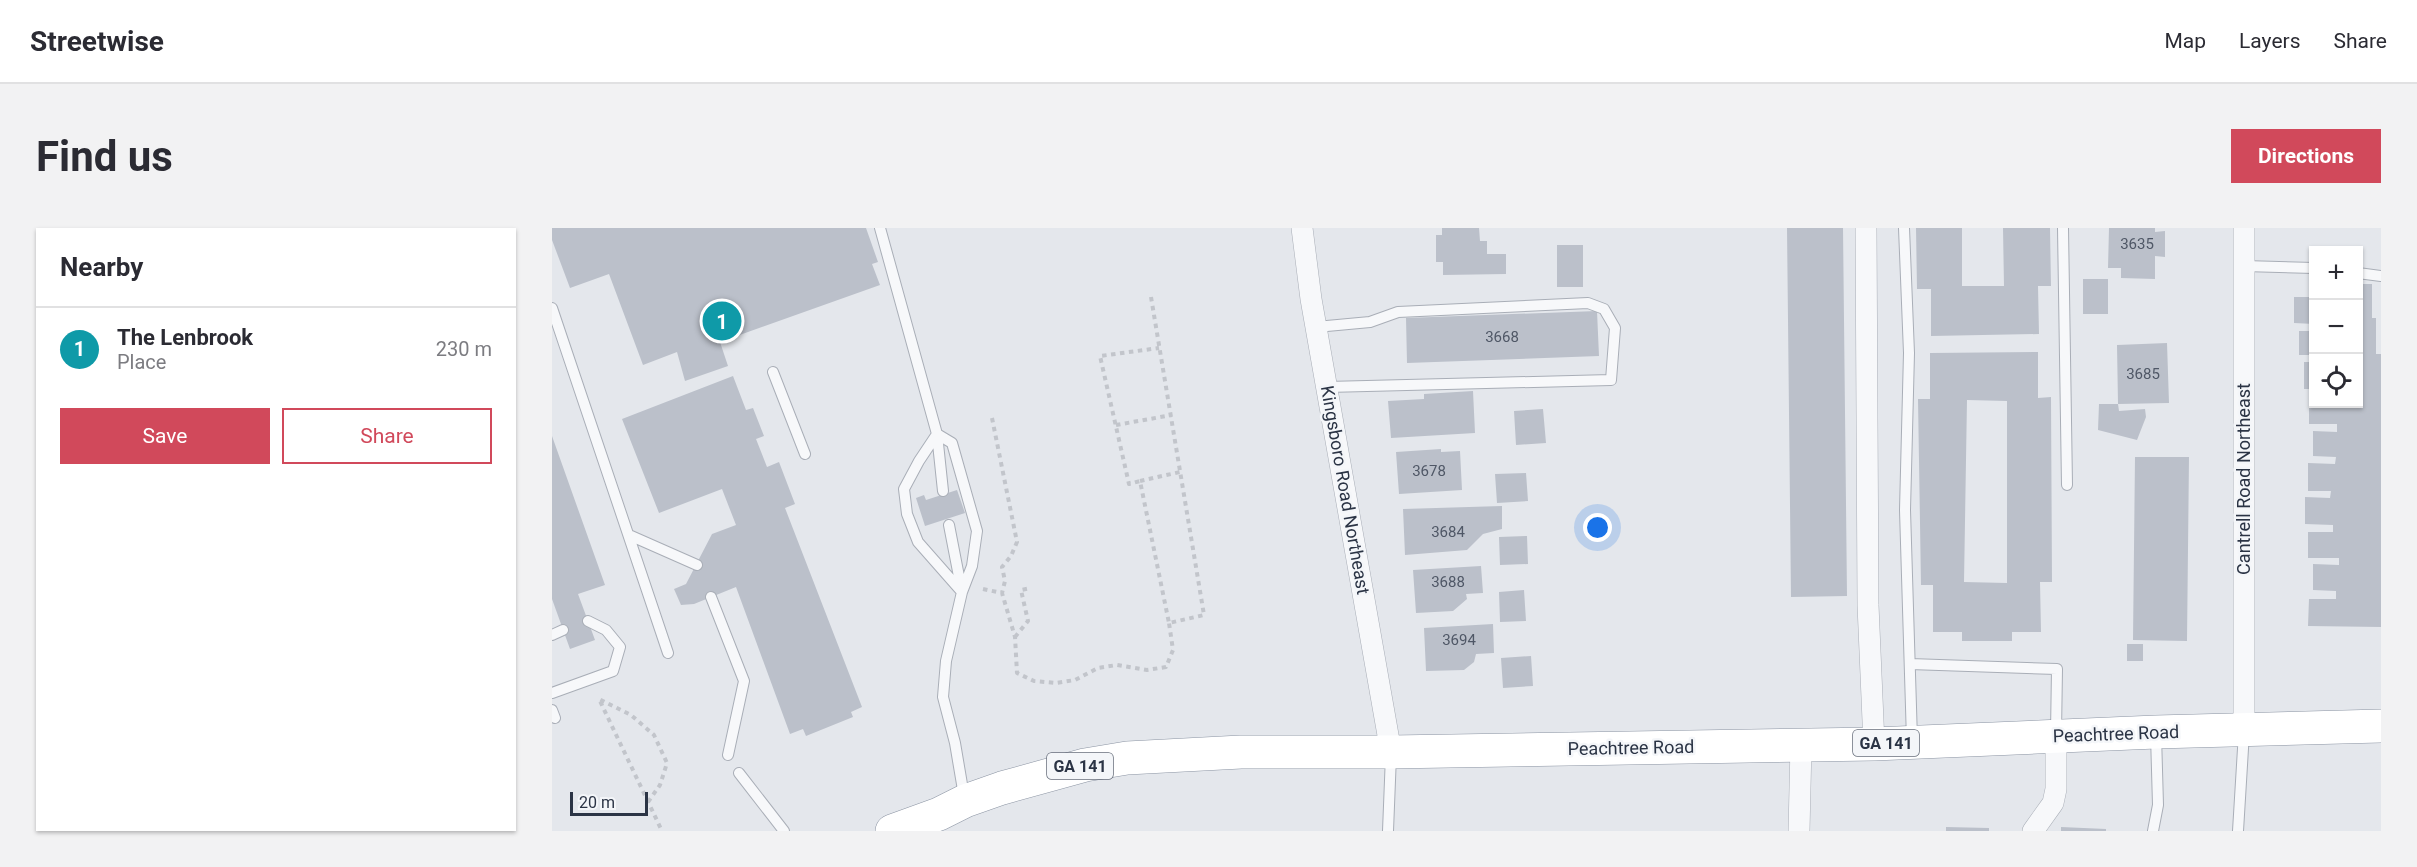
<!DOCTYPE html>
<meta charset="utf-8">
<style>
:root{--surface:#fff;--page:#f2f2f3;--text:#2b2b33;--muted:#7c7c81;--line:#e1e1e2;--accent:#d1495b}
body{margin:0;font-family:Roboto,sans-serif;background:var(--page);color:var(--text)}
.controls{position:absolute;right:18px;top:18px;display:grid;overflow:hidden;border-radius:0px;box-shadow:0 2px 4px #0004}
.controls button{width:54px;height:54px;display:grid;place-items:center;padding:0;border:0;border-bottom:2px solid var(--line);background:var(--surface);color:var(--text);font:30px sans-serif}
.scale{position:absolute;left:18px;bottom:15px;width:78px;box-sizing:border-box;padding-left:6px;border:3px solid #2b3445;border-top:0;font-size:16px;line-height:21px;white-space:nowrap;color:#2b3445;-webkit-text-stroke:4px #f4f6f9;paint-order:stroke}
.you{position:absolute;left:1046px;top:300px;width:21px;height:21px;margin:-15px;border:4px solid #fff;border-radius:50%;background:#1a73e8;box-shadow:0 0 0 9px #1a73e833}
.badge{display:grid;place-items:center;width:39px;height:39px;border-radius:50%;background:var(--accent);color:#fff;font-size:20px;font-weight:700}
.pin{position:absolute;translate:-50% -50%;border:3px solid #fff;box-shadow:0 2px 6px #0006}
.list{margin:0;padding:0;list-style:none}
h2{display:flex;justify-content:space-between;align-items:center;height:78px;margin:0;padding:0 24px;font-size:26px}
h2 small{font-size:20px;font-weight:400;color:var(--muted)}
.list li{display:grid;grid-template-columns:39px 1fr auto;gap:18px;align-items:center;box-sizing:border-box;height:84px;padding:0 24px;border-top:2px solid var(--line)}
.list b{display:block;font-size:22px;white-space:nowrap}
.list p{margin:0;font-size:20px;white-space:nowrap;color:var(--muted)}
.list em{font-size:20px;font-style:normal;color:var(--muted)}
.actions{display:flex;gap:12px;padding:18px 24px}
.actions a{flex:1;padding:14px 0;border:2px solid var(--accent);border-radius:0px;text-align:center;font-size:21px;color:var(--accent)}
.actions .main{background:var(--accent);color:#fff}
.icon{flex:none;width:33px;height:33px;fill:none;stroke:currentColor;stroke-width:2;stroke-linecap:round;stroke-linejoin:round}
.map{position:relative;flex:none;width:1829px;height:603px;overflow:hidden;border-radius:0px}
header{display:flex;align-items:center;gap:36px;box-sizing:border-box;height:84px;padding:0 30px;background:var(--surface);border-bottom:2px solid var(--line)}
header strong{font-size:28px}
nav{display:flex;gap:33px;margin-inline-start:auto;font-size:21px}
.intro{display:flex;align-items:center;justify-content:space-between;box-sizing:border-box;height:144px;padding:0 36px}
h1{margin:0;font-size:42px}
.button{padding:15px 27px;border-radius:0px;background:var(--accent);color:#fff;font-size:21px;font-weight:700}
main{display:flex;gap:36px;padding:0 36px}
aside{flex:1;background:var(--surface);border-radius:0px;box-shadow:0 2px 4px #0004}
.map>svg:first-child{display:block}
.building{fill:#bbc0ca;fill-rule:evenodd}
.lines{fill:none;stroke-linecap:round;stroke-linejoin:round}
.service-casing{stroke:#a9aeb7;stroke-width:12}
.minor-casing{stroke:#a9aeb7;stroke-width:22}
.trunk-casing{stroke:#8b94a3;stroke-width:34}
.path{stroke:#c2c5cb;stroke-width:4;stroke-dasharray:4.5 4.5;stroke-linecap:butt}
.service{stroke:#f7f8fa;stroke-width:10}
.minor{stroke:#f7f8fa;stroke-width:21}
.trunk{stroke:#fff;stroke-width:33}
.labels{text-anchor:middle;stroke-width:5;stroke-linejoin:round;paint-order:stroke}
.number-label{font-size:15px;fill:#4f5766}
.shield{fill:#f4f6f9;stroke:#676e7b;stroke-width:1.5}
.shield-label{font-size:16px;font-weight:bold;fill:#2b3445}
.street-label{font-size:18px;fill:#2b3445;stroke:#f4f6f9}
</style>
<header>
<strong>Streetwise</strong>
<nav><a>Map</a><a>Layers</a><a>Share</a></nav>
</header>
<div class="intro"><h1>Find us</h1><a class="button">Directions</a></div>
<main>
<aside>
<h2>Nearby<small></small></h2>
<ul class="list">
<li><span class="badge" style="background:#0f9aa8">1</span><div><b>The Lenbrook</b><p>Place</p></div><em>230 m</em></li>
</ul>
<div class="actions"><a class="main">Save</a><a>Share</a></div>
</aside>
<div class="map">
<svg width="1829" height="603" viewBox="0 0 1829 603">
<rect width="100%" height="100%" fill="#e4e7ec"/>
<path class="building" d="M 0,0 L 314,0 L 326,34 L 320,36 L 328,57 L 168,114 L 176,138 L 133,153 L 125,124 L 91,137 L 57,46 L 18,60 L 0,12 Z
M 890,0 L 927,0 L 928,13 L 935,13 L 935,26 L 954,26 L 954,46 L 891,47 L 891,34 L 884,34 L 884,7 L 890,7 Z
M 1235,0 L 1291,0 L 1295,368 L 1239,369 Z
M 1364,0 L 1410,0 L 1410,58 L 1452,58 L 1451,0 L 1498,0 L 1499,58 L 1486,58 L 1487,106 L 1379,108 L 1379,61 L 1365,61 Z
M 1557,0 L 1603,0 L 1603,4 L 1613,3 L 1613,29 L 1603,28 L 1603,51 L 1569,50 L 1569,40 L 1556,40 Z
M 1005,17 L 1031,17 L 1031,59 L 1005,59 Z
M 1531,51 L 1556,51 L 1556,86 L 1531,86 Z
M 1806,56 L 1820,56 L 1820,90 L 1824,90 L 1824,126 L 1829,126 L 1829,399 L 1756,398 L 1757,371 L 1784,371 L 1784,363 L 1761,362 L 1761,336 L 1787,337 L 1787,330 L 1756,330 L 1756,304 L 1781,304 L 1781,297 L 1753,296 L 1753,269 L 1778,270 L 1779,263 L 1756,263 L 1756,235 L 1783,236 L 1784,229 L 1761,228 L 1761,203 L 1785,204 L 1785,196 L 1757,196 L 1757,170 L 1762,170 L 1762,176 L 1806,176 Z
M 1742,69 L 1762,69 L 1762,96 L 1742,95 Z
M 1045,83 L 1047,128 L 855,135 L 854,90 Z
M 1747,103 L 1762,103 L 1762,127 L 1747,127 Z
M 1615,115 L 1617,175 L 1566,176 L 1565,117 Z
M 1486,124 L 1486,170 L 1499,169 L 1500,354 L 1488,354 L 1489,404 L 1460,404 L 1460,413 L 1410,413 L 1410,404 L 1381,404 L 1381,357 L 1369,357 L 1366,171 L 1378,171 L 1378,125 ZM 1415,172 L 1455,173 L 1455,355 L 1412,354 Z
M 1752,134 L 1762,134 L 1762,161 L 1752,161 Z
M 181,148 L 194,182 L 201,180 L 212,208 L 204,211 L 215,239 L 227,234 L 243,276 L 233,280 L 310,479 L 299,484 L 301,489 L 254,508 L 251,501 L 238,506 L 184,359 L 142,376 L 129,377 L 122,361 L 134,356 L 160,306 L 184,297 L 170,261 L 107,285 L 70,191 Z
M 921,163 L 923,205 L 839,210 L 836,173 L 872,171 L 872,166 Z
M 1547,176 L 1566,176 L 1567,183 L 1593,181 L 1594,189 L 1585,212 L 1546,202 Z
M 991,181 L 994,215 L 964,217 L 962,183 Z
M 0,208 L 53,357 L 26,366 L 43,412 L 18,421 L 0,371 Z
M 889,221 L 889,224 L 908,223 L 910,262 L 847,266 L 844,224 Z
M 1583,229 L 1637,229 L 1635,413 L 1581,412 Z
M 974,245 L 976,273 L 945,275 L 943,246 Z
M 405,262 L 413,285 L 373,298 L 364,270 L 372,267 L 374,272 Z
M 950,278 L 950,301 L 931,306 L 915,322 L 853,327 L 851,281 Z
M 975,308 L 976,336 L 948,337 L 947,309 Z
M 929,338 L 931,365 L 914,366 L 915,371 L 901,383 L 864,385 L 861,342 Z
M 972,362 L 974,393 L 948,394 L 947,364 Z
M 941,396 L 942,425 L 924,426 L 922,434 L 912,442 L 874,443 L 872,400 Z
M 1575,416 L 1591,416 L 1591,433 L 1575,433 Z
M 979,428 L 981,458 L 951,460 L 949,430 Z
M 1394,599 L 1437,600 L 1437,603 L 1394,603 Z
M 1509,599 L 1554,601 L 1554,603 L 1509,603 Z"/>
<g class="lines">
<defs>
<path id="service" d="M 328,0 L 385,206 L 391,263
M 1352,0 L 1357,125 L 1353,282 L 1360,512
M 1511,0 L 1515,257
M 1692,38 L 1762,40
M 1806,45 L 1829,48
M 0,80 L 116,425
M 764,99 L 818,94 L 846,84 L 1036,75 L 1052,81 L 1063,100 L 1059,152 L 775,159
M 221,144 L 253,226
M 385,206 L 400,215 L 425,303 L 420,338 L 410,364 L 394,433 L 391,469 L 403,515 L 412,568
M 385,206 L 367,233 L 352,261 L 355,286 L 366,314 L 410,364
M 397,297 L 410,364
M 77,307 L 145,337
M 159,369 L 192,453 L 176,527
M 0,407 L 11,402
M 1358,436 L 1505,441 L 1504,504
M 0,465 L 61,443 L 68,419 L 54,402 L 36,393
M 0,482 L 3,490
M 187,545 L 232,603
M 836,603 L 839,527
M 1601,603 L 1606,577 L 1604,507
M 1686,603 L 1692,504"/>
<path id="minor" d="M 750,0 L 759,71 L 839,524
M 1314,0 L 1316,377 L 1322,516
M 1692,503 L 1692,0
M 1247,603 L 1249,517
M 1481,603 L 1501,575 L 1504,561 L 1504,509"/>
<path id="trunk" d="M 340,603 L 387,586 L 413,573 L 450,560 L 533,537 L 575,530 L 689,524 L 839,524 L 1322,516 L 1604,504 L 1829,498"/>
</defs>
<use href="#service" class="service-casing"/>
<use href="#minor" class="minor-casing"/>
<use href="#trunk" class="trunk-casing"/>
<path class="path" d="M 599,69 L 652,387 L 617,395 L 588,253 L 577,256 L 548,128 L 607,120
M 440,190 L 465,314 L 459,328 L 450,339 L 453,353 L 450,365
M 564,197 L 620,187
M 588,253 L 628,244
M 431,361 L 450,365 L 463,409 L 465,445 L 482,453 L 504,455 L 523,452 L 546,440 L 565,437 L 595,442 L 614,439 L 621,422 L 617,395
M 463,409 L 476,393 L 469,362 L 479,360
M 96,574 L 108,557 L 115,535 L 102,507 L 79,487 L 47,471 L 110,603"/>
<use href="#service" class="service"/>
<use href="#minor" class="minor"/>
<use href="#trunk" class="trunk"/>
</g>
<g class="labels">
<g class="number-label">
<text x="1585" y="21">3635</text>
<text x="950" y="114">3668</text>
<text x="1591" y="151">3685</text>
<text x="877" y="248">3678</text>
<text x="896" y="309">3684</text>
<text x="896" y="359">3688</text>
<text x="907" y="417">3694</text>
</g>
<g class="shield">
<rect x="1301" y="502" width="66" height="26" rx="4.5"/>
<rect x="495" y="525" width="66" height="26" rx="4.5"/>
</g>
<g class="shield-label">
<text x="1334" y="521">GA 141</text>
<text x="528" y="544">GA 141</text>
</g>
<g class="street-label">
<text transform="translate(1692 251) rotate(-90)" y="6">Cantrell Road Northeast</text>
<text transform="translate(793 262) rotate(80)" y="6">Kingsboro Road Northeast</text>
<text transform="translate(1564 506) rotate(-2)" y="6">Peachtree Road</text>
<text transform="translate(1079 520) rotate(-1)" y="6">Peachtree Road</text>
</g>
</g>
</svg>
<div class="controls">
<button>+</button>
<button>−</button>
<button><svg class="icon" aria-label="locate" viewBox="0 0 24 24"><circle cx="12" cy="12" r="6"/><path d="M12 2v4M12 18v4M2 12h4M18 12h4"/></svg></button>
</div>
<div class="scale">20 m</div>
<div class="you"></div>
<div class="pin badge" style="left:170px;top:93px;background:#0f9aa8">1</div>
</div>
</main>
